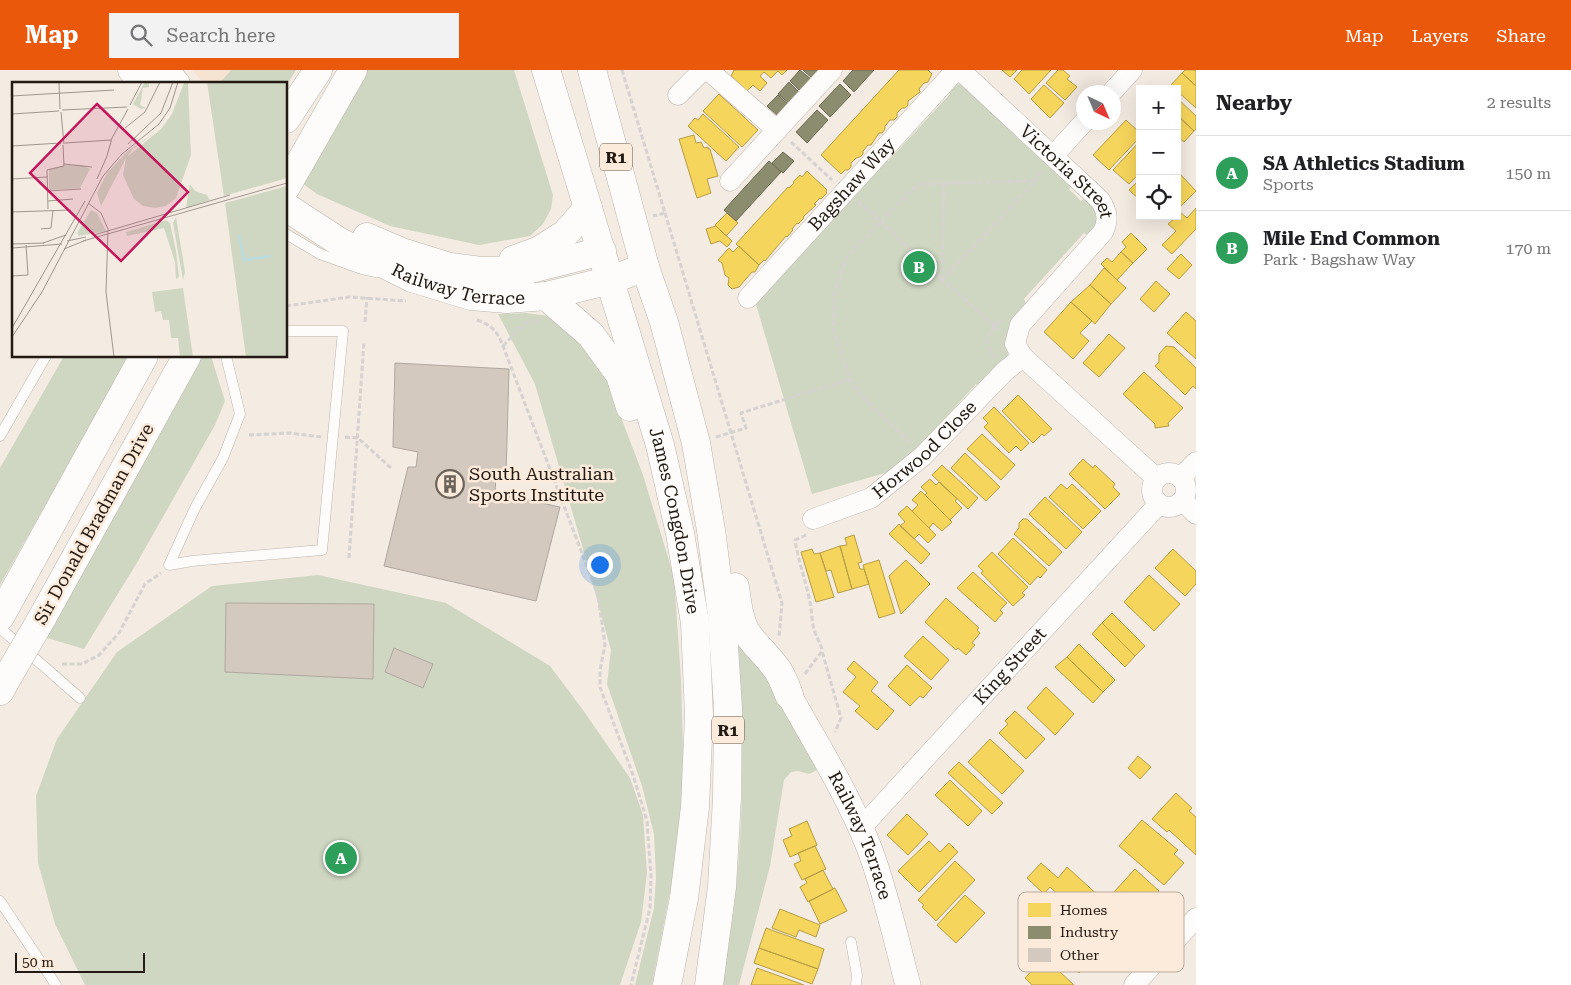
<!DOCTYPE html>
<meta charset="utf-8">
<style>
:root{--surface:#fff;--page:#f2f2f2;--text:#202124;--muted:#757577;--line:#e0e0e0;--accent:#ea580c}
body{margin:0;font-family:"Roboto Serif",serif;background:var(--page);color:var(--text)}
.controls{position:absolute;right:15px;top:15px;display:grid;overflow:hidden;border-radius:0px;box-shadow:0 5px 20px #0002}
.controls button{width:45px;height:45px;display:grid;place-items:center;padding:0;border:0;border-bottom:1px solid var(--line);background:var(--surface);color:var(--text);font:25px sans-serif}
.compass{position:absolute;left:1076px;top:15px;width:45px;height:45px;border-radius:50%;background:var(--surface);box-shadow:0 5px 20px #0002;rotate:136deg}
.scale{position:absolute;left:15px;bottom:12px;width:130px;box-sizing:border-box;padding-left:5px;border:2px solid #221a13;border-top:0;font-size:14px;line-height:18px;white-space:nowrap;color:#221a13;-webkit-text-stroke:4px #fceada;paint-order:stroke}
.you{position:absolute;left:599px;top:494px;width:18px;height:18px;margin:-12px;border:4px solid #fff;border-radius:50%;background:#1a73e8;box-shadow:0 0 0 8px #1a73e833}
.badge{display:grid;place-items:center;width:32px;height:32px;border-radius:50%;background:var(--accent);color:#fff;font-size:16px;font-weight:700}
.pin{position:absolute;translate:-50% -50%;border:2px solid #fff;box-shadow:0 1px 5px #0006}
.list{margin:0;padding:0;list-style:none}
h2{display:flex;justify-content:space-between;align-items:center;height:65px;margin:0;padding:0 20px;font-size:21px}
h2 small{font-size:16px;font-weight:400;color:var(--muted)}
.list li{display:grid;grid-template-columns:32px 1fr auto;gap:15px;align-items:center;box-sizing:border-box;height:75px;padding:0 20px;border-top:1px solid var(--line)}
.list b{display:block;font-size:19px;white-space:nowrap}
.list p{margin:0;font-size:16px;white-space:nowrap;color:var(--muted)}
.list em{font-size:16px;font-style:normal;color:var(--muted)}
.icon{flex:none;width:28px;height:28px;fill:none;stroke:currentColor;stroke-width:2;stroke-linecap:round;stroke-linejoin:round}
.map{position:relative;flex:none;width:1196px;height:915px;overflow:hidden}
header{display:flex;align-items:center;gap:30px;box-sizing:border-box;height:70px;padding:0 25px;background:var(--accent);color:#fff}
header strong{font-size:24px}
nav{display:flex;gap:28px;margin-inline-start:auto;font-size:18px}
.search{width:350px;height:45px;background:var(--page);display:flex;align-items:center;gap:12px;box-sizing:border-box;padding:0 18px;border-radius:0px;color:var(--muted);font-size:19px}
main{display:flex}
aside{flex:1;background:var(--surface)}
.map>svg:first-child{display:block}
.built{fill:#f7e3d2}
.green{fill:#cfd7c2}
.homes{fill:#f6d55c;stroke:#b69d46}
.industry{fill:#8c8c6e;stroke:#6c6a53}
.building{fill:#d4c9bf;stroke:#afa7a0}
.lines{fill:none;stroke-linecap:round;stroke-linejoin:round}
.service-casing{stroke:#bdb5ae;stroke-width:11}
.minor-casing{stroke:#bdb5ae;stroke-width:21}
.tertiary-casing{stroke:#bdb5ae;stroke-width:26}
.secondary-casing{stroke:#bdb5ae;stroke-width:29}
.primary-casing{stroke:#bdb5ae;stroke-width:29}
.trunk-casing{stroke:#bdb5ae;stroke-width:29}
.path{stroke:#d5d2cf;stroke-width:3;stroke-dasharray:5 2.5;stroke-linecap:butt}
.service{stroke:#fdfcfb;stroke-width:10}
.minor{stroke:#fdfcfb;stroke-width:20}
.tertiary{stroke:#fdfcfb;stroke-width:25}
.secondary{stroke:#fdfcfb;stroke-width:28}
.primary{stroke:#fdfcfb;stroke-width:28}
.trunk{stroke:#fdfcfb;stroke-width:28}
.primary-bridge-casing{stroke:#bdb5ae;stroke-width:29;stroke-linecap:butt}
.primary-bridge{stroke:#fdfcfb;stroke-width:28}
.labels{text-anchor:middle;stroke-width:5;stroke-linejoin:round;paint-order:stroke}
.shield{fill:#fceada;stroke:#63584f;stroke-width:1}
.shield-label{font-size:16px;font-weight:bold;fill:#221a13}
.street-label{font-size:18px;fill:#221a13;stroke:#fceada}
.poi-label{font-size:18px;fill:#221a13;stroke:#fceada;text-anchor:start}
.inset-river{fill:none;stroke:#b9dce0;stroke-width:2.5}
.inset-road{fill:none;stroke:#a0978f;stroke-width:1}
.view{fill:#c2185b;fill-opacity:0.15;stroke:#c2185b;stroke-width:2.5}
.inset-edge{fill:none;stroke:#221a13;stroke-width:2.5}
.key{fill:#fceada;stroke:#bbac9e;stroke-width:1}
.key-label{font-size:14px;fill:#221a13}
</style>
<header>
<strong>Map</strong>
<div class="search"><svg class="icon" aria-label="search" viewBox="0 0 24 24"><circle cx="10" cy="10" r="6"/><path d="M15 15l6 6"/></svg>Search here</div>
<nav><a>Map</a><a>Layers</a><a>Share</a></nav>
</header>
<main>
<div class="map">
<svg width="1196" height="915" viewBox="0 0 1196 915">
<rect width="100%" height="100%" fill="#f4ebe2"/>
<path class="built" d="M 192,0 L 244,0 L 233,14 L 204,14 Z"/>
<path class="green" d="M 231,0 L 296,0 L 286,16 L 286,14 L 219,14 Z
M 367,0 L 514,0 L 553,125 L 551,139 L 543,154 L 530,166 L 479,175 L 390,156 L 317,124 L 299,111 Z
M 962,14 L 1073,114 L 1069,119 L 1081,131 L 1086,127 L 1094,135 L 1098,153 L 1090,166 L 1084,163 L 1024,229 L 1026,234 L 1008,265 L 1008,287 L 978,316 L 976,314 L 899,399 L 812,424 L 755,231 L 884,88 L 888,91 L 950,24 L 946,21 L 952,15 Z
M 526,243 L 549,246 L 576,263 L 606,308 L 643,405 L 674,507 L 681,610 L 684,711 L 675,796 L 652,915 L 635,915 L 654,838 L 656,808 L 654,764 L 642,716 L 607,614 L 611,580 L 581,472 L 535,314 L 498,244 Z
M 64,286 L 130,286 L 0,515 L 0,398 Z
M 198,286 L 211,286 L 225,331 L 215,355 L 138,491 L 84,579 L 44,567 Z
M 318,505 L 446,533 L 550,596 L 583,640 L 630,708 L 643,745 L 647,803 L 641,852 L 620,915 L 85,915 L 55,854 L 38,793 L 36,726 L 57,669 L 117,582 L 212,516 Z
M 750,573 L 819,699 L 809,704 L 798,701 L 791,702 L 784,710 L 770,796 L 739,915 L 722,915 C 726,886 732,858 735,829 C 744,745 745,659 735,575 Z"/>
<path class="homes" d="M 734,0 L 787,0 L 782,5 L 778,1 L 771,8 L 764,2 L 760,6 L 767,13 L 760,21 L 753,15 L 747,21 L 731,6 Z
M 899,0 L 928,0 L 932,4 L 928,12 L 924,13 L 919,19 L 920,22 L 908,31 L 908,35 L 905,38 L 902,38 L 897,43 L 897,47 L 894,50 L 890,50 L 885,56 L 885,59 L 882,63 L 879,63 L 871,75 L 868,75 L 863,81 L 863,84 L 860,87 L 856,88 L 851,93 L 851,97 L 848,100 L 845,100 L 841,104 L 821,85 Z
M 1002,0 L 1017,0 L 1010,7 Z
M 1022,0 L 1051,0 L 1029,24 L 1014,9 Z
M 1058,0 L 1063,0 L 1070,6 L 1067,9 L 1077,17 L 1065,30 L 1046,13 Z
M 1185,0 L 1196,0 L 1196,16 L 1182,3 Z
M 1182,3 L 1196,16 L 1196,38 L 1177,21 L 1177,19 L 1171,15 Z
M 1044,15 L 1064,33 L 1050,48 L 1031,29 Z
M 719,24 L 758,60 L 742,77 L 703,41 Z
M 1177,28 L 1196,46 L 1196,59 L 1194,61 L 1177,45 Z
M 703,44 L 739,77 L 726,91 L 688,56 L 695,48 L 698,50 Z
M 1177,45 L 1194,61 L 1184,72 L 1177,66 Z
M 1126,50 L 1140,63 L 1140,67 L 1109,100 L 1093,85 Z
M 694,65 L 696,73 L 701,72 L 704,78 L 708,77 L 708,79 L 710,79 L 718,106 L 707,109 L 711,123 L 697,128 L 679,69 Z
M 1140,71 L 1140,103 L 1129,114 L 1113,100 Z
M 807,101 L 827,120 L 826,122 L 827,123 L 821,129 L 820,128 L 814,134 L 816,135 L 803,147 L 804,148 L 798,154 L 797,153 L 792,159 L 793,160 L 787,167 L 786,166 L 765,191 L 764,190 L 759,195 L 736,174 L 788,117 L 789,118 L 794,113 L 793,112 L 800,105 L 802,107 Z
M 1181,105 L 1196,121 L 1177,140 L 1177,109 Z
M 1140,109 L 1140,130 L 1129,120 Z
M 1196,138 L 1196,159 L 1172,184 L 1162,175 L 1176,161 L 1168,154 L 1177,146 L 1180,142 L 1187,148 Z
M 727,143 L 738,153 L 726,166 L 715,155 Z
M 716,156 L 732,171 L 727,177 L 720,171 L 711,174 L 706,159 Z
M 1131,163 L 1147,179 L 1133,193 L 1121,182 L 1126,177 L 1122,172 Z
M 739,176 L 759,195 L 755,202 L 752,202 L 739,217 L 732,219 L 728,215 L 729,208 L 725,205 L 722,193 L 718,190 L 729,178 L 733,182 Z
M 1121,182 L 1133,193 L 1117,210 L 1101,194 L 1107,188 L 1112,192 Z
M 1181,184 L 1192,195 L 1179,209 L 1167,199 Z
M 1104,198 L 1126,218 L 1111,234 L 1090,215 Z
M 1156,211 L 1170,224 L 1154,242 L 1140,229 Z
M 1090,215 L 1111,234 L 1095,254 L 1071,232 Z
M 1071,232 L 1092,251 L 1080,263 L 1089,271 L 1073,289 L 1044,262 Z
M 1186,242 L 1196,251 L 1196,289 L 1167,263 Z
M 1109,264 L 1125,278 L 1099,307 L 1083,293 Z
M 1166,276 L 1174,277 L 1196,298 L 1196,319 L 1193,316 L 1185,325 L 1155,296 L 1159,292 L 1159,284 Z
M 1144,302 L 1183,338 L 1168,353 L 1169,356 L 1155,358 L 1155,354 L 1123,324 Z
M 1018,325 L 1052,359 L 1044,366 L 1042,364 L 1033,373 L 1002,341 Z
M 994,337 L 1029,373 L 1021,381 L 1016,376 L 1009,383 L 984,357 L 988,353 L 983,348 Z
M 982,364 L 1015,395 L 1001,410 L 967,379 Z
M 965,383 L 1000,417 L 986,431 L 951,398 Z
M 1083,389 L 1093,398 L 1095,395 L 1115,414 L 1113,417 L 1120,424 L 1105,439 L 1069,404 Z
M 942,395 L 978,428 L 968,439 L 932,405 Z
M 930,409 L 936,415 L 939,412 L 957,429 L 955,431 L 962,438 L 950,450 L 925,425 L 927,423 L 921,417 Z
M 1061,414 L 1067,419 L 1072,414 L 1101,441 L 1083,459 L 1049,427 Z
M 921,421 L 952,452 L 942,461 L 933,453 L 929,458 L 912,441 L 918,435 L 912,430 Z
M 1045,427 L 1082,462 L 1066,479 L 1029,444 Z
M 907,436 L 936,465 L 928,473 L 919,464 L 914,469 L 900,456 L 905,452 L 898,444 Z
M 1023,449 L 1027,449 L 1062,482 L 1049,496 L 1014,464 L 1019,458 L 1019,453 Z
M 899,454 L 930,484 L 921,494 L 889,464 Z
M 854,465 L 862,492 L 858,493 L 860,499 L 864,499 L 869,514 L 852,519 L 840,476 L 847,475 L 845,468 Z
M 1013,468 L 1047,500 L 1040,508 L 1038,506 L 1030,515 L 998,484 Z
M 840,476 L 852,519 L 838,523 L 831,500 L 826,501 L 820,483 Z
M 812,479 L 814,484 L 820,483 L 834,527 L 816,532 L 801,482 Z
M 1173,479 L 1196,501 L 1196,514 L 1185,526 L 1155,498 Z
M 992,482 L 1028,517 L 1022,523 L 1025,525 L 1013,536 L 981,503 L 983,501 L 978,496 Z
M 879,490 L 895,543 L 879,548 L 863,495 Z
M 906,490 L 930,514 L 901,544 L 889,506 Z
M 973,502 L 1007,533 L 1000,540 L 1003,543 L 995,552 L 957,518 Z
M 1149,505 L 1180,534 L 1154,561 L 1124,532 Z
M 946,528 L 979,558 L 977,560 L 980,563 L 972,573 L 975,575 L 966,585 L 958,578 L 956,580 L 925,552 Z
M 1112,543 L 1145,576 L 1135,586 L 1102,553 Z
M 1102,553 L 1135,586 L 1125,597 L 1092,564 Z
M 923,566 L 949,590 L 931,610 L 904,586 Z
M 1079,574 L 1115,610 L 1103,622 L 1067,587 Z
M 1067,587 L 1103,622 L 1093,633 L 1055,597 Z
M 854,591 L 878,612 L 871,621 L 894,641 L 877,660 L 855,641 L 860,636 L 843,622 L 856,607 L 847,599 Z
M 907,595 L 932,618 L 923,628 L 920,626 L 910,636 L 888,616 Z
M 1046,617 L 1074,644 L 1055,665 L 1027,638 Z
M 1015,641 L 1045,669 L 1026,689 L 999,663 L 1008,654 L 1005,651 Z
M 990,669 L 1024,701 L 1002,724 L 968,692 Z
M 1138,686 L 1151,697 L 1140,709 L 1128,698 Z
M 959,692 L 1003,733 L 992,744 L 948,703 Z
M 950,710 L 982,741 L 968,756 L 935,725 Z
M 1176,723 L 1192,738 L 1189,741 L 1196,747 L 1196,785 L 1169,760 L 1167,762 L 1152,749 Z
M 907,744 L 928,764 L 908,785 L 887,765 Z
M 1142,750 L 1178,780 L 1174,784 L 1184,793 L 1164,815 L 1119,776 Z
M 807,751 L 817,775 L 790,787 L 783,770 L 792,766 L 789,759 Z
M 929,771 L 940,782 L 949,773 L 958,782 L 919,822 L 898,801 Z
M 815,776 L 826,799 L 802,810 L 794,794 L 801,791 L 798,783 Z
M 955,791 L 975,810 L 936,851 L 922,837 L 924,835 L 918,830 Z
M 1041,793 L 1058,808 L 1067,797 L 1100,827 L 1082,847 L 1050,817 L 1044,824 L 1027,808 Z
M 1135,799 L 1159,821 L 1152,827 L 1158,832 L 1146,845 L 1133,833 L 1129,838 L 1113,823 Z
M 823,800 L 833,819 L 808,832 L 800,817 L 807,813 L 805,809 Z
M 835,818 L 847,841 L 820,854 L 809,831 Z
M 965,825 L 985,843 L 956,873 L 937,855 Z
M 780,839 L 820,855 L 816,867 L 799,860 L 796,867 L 772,858 Z
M 1073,855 L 1102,884 L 1092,895 L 1089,893 L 1079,903 L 1072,897 L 1067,902 L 1047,882 Z
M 766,858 L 824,879 L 818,899 L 759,878 Z
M 759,878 L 818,899 L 812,914 L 754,893 Z
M 1044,887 L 1074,915 L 1032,915 L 1025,908 Z
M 757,898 L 804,915 L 751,915 Z"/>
<path class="industry" d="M 800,0 L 812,10 L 801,22 L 790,11 Z
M 803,0 L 821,0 L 813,9 Z
M 853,0 L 874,0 L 854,22 L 843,11 Z
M 789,12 L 800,23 L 790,34 L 778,24 Z
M 840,14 L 851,25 L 830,47 L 819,36 Z
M 778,25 L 789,35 L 778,46 L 767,36 Z
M 817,40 L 828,50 L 807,73 L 796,62 Z
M 783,82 L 794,91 L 783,103 L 772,93 Z
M 769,91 L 781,102 L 736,151 L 724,140 Z"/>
<path class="building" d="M 395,293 L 509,299 L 506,405 L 496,405 L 495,423 L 560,437 L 536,531 L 384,496 L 408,397 L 416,397 L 418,382 L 393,377 Z
M 226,533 L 374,534 L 373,609 L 225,602 Z
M 394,578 L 433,594 L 423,618 L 385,602 Z"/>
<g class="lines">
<defs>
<path id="service" d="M 286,164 L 320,184 L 362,199 L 376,202
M 226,286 L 240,344 L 223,388 L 195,438 L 169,495 L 192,491 L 322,480 L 343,261 L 286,261
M 0,366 L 46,286
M 0,558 L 80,628
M 0,831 L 56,915
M 851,872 L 857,905 L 856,915"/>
<g id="minor">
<path d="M 708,0 L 777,60"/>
<path id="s1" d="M 960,0 L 1100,130 C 1107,141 1109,150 1103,162 L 1020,255 L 1015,274 L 1023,287 L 1156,408"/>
<path d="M 1112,22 L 1132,0"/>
<path d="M 678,25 L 703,0"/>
<path d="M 1053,86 L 1084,52"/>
<path d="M 730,111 L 832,0"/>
<path id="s2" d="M 748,228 L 956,0"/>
<circle cx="1169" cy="420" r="17"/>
<path d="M 1181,407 L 1196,392"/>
<path d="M 1183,431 L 1196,444"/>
<path id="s3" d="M 813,449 L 871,428 L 923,386 L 1005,301 L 1023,287"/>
<path id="s4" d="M 861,758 L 1158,435"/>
<path d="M 1134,915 L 1196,848"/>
</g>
<g id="tertiary">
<path id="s5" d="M 789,625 C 817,675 849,726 870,780 C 886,823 896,870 908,915"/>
</g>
<g id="secondary">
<path d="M 132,0 L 143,14"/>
<path d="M 164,0 L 176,14"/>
<path id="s6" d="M 286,137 L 338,171 L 412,208 L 471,226 L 507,229 L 546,226 L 611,210 L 645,197"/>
<path d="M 367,167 L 402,182 L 450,197 L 481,201 L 523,201 L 602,181"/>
<path d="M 513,190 L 538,181 L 565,164 L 588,138"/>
</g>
<path id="primary" d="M 286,49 L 318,0
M 286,117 L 353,0
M 0,547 L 144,286
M 42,548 L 187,286
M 0,621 L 10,603"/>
<g id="trunk">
<path id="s7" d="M 546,0 L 660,375 L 680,463 L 695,553 L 699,645 L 695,737 L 684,828 L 667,915"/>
<path d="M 592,0 L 645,197 L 664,252 L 696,373 L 711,460 L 722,546 L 728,638 L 727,728 L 722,817 L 709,915"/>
<path d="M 546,226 L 591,265 L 620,305 L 630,337"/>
<path d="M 735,517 C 737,531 738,545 744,558 C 751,572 764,582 773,594 C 781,603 785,614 789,625"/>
</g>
</defs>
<use href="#service" class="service-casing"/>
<use href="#minor" class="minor-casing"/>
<use href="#tertiary" class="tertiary-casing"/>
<use href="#secondary" class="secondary-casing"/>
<use href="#primary" class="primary-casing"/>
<use href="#trunk" class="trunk-casing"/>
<path class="path" d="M 622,0 L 665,143 L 653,146
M 791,72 L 832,110
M 858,132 L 881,152 L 942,210 L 1000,260
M 665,143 L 782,533 L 779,567
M 942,209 L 944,113
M 942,210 L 1035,111 L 1042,100
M 286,236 L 349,227 L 406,231
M 477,250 C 492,255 497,261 503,276 L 598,525 L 605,575 L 600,600 L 600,617 L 633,705 L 647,751 L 651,806 L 650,838 L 631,915
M 365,252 L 367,227
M 503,276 L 525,253 L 540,251
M 994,288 C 983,269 988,263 1002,248
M 850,309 L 862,327 L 911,374
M 249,365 L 290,363 L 321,367
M 345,367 L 358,368 L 391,398
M 716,367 L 746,358 L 741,343 L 850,309 L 833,260 L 835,222 L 846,188 L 918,114 L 1035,111
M 806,465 L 795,470 C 798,490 805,508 809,528 C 812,538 811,549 814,559 C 816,567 821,573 822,581
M 349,488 L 364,272
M 62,594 L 82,594 L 99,585 L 119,563 L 145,514 L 161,503
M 805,604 L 822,581 L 841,648 L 835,662"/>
<use href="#service" class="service"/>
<use href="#minor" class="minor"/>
<use href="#tertiary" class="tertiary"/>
<use href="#secondary" class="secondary"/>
<use href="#primary" class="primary"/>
<use href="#trunk" class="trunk"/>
<defs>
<path id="primary-bridge" d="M 10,603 L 42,548"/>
</defs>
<use href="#primary-bridge" class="primary-bridge-casing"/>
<use href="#primary-bridge" class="primary-bridge"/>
</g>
<defs>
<symbol id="building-ring" viewBox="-11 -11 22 22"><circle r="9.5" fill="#fceada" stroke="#6c635b" stroke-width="1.5"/><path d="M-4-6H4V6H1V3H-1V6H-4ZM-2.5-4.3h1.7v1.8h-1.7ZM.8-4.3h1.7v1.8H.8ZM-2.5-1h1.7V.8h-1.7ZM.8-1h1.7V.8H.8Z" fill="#6c635b"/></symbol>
</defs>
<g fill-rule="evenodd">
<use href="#building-ring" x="434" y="398" width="32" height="32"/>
</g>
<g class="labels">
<g class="shield">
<rect x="600" y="73.5" width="32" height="27" rx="4"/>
<rect x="712" y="646.5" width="32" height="27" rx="4"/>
</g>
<g class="shield-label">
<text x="616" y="93">R1</text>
<text x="728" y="666">R1</text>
</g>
<g class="street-label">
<text dy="6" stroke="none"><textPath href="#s1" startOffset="148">Victoria Street</textPath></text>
<text dy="6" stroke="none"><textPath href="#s2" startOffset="154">Bagshaw Way</textPath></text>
<text dy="6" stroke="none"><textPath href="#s6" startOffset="192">Railway Terrace</textPath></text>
<text dy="6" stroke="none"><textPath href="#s3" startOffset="134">Horwood Close</textPath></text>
<text dy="6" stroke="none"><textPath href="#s7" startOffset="469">James Congdon Drive</textPath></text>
<text transform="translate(94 454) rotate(-61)" y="6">Sir Donald Bradman Drive</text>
<text dy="6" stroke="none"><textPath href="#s4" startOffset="220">King Street</textPath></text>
<text dy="6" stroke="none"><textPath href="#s5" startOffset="158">Railway Terrace</textPath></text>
</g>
<g class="poi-label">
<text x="469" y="410">South Australian<tspan x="469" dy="21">Sports Institute</tspan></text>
</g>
</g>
<g transform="translate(12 12)">
<rect width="275" height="275" fill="#f4ebe2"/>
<path d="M 133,0 L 137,0 L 137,5 L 131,6 L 128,23 L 134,26 L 129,27 L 121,22 ZM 195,0 L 275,0 L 275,96 L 212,114 ZM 172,1 L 176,1 L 179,73 L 164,116 L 154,124 L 143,126 L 131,124 L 122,117 L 111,93 L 114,76 L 89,124 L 85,111 L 95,91 L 116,69 L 145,49 L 121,67 L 115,75 L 149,47 L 160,32 ZM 53,83 L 70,83 L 78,87 L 68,106 L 37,108 L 37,87 ZM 178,102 L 183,109 L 195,113 L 198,118 L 174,126 ZM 275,104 L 275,275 L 234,275 L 213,121 ZM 79,128 L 85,131 L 94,149 L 67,154 L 65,151 ZM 164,135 L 173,190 L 171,198 L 161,141 ZM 154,138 L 158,141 L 164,169 L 167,195 L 164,197 L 163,180 L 152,146 L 115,154 L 114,150 ZM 171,206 L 181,275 L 168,275 L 166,256 L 159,256 L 157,238 L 151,238 L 149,229 L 143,230 L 140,210 Z" fill="#cfd7c2"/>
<path class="inset-river" d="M 227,153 L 232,178 L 259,174"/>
<path class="inset-road" d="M 47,0 L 48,27M 0,14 L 102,8M 118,23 L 130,0M 50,28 L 115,25M 49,30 L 52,62M 0,32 L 47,29M 113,46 L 133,30 L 148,0M 53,61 L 99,58M 116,62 L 149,31 L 161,0M 0,64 L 49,61M 95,74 L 100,56 L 116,27M 52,82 L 80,85M 0,97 L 35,95M 85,97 L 95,74M 36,109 L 69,107M 36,119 L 61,117M 76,121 L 89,131 L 96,147 L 94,210 L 102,275M 36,127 L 35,88 L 52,84 L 51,63M 0,130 L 59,128M 29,147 L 39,146 L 41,128M 82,153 L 218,113M 55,159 L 74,155M 71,159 L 275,101M 31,161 L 54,153M 0,162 L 32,161M 0,166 L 50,162M 52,167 L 74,158M 0,194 L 16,193 L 14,163M 0,246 L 73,119M 0,255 L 30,210 L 91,94 L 110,72 L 147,42 L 158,26 L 166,0"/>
<path class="view" d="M 85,22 L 176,110 L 109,179 L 18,91 Z"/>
<rect width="275" height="275" class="inset-edge"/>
</g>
<rect x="1018" y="822" width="166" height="80" rx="8" class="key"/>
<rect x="1028" y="833" width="23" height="14" fill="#f6d55c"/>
<rect x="1028" y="856" width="23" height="13" fill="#8c8c6e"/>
<rect x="1028" y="878" width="23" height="14" fill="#d4c9bf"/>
<g class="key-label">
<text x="1060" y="845">Homes</text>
<text x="1060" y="867">Industry</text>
<text x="1060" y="890">Other</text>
</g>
</svg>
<div class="controls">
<button>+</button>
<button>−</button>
<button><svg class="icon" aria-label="locate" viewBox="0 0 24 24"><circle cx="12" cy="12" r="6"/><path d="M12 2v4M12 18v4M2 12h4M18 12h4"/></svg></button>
</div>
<svg class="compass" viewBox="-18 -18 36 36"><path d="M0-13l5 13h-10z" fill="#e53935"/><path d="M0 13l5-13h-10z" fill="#757577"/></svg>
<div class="scale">50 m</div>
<div class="you"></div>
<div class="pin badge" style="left:341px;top:788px;background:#2e9e5b">A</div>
<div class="pin badge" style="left:919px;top:197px;background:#2e9e5b">B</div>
</div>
<aside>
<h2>Nearby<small>2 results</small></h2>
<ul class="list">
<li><span class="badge" style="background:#2e9e5b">A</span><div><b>SA Athletics Stadium</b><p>Sports</p></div><em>150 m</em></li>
<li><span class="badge" style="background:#2e9e5b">B</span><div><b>Mile End Common</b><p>Park · Bagshaw Way</p></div><em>170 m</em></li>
</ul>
</aside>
</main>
